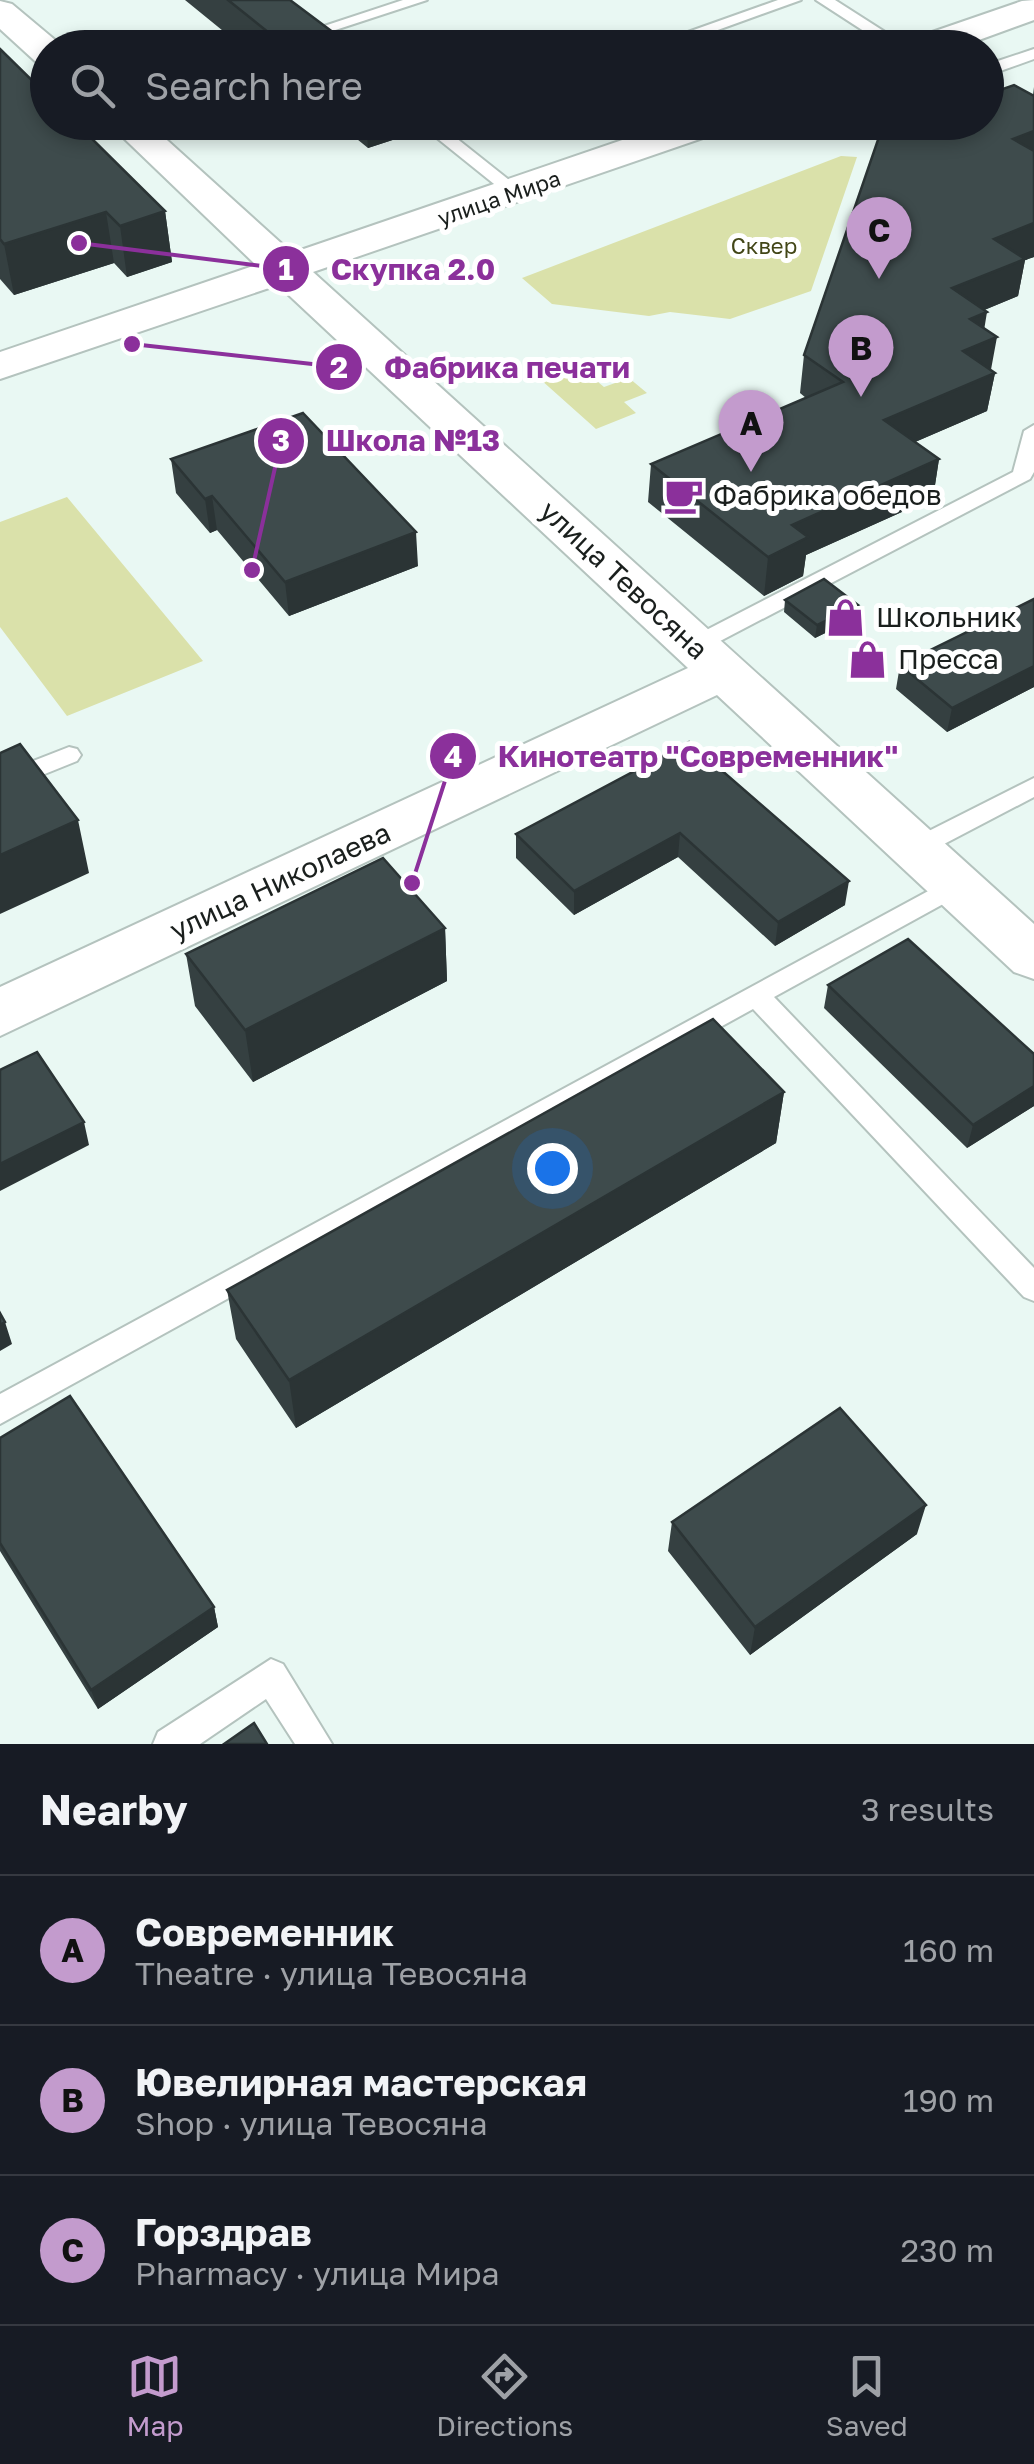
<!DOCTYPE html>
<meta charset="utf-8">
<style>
:root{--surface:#171b24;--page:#20242c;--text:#f1f3f6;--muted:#9ea1a6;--line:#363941;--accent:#c39bcd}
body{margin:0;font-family:"Golos Text",sans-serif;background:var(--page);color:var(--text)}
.you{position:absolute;left:552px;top:1168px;width:35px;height:35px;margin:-25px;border:8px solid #fff;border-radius:50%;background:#1a73e8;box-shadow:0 0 0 15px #1a73e833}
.badge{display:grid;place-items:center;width:65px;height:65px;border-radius:50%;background:var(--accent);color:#111;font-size:32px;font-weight:700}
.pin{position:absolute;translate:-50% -82px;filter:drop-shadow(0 2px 5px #0008)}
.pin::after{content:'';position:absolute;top:52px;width:35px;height:30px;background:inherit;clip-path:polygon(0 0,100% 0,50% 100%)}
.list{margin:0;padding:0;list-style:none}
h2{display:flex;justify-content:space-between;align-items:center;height:130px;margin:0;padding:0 40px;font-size:42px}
h2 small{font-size:32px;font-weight:400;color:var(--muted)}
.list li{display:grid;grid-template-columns:65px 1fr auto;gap:30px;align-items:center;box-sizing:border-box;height:150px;padding:0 40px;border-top:2px solid var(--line)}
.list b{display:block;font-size:38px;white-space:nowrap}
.list p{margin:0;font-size:32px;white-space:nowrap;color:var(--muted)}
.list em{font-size:32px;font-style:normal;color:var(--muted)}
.icon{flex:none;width:55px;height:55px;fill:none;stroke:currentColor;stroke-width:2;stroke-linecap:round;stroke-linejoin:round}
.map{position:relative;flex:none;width:1034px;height:1744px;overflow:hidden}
.search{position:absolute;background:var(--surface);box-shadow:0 5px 15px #0003;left:30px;right:30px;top:30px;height:110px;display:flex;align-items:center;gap:25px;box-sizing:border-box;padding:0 35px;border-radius:55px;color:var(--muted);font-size:38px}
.sheet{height:580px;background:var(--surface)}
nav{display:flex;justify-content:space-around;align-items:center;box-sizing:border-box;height:140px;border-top:2px solid var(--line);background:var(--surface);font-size:28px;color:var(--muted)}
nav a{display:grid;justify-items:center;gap:5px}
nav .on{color:var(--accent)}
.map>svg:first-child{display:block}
.green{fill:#dae1aa}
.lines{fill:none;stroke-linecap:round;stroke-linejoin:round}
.service-casing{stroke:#b4c3be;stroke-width:4}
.secondary-casing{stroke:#b4c3be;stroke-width:4}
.service{fill:#fff;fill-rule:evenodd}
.secondary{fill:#fff;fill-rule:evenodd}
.wall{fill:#354041}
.shaded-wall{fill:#2b3435}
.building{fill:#3e4b4c;stroke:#2b3435;stroke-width:2.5}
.labels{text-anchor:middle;stroke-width:10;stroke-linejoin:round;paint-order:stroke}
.far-street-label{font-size:22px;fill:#1a1f1d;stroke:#fff}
.far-park-label{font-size:22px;fill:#424617;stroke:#fff}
.poi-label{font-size:28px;fill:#1a1f1d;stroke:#fff;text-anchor:start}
.street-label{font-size:28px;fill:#1a1f1d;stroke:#fff}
.leader{fill:none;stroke:#8b309b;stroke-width:4}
.callout-dot{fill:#8b309b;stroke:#fff;stroke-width:4}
.mark-label{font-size:30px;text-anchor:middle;font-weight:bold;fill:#fff}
.callout-label{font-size:30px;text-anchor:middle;font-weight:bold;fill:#8b309b;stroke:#fff;stroke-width:10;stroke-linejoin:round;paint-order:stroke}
</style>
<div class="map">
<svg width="1034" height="1744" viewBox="0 0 1034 1744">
<rect width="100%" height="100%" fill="#e9f8f3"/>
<path class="green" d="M 841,156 L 857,157 L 811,291 L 730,319 L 670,312 L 649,316 L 552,304 L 522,278 Z
M 568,357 L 604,387 L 629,378 L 647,393 L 624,402 L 636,413 L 596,429 L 531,371 Z
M 67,497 L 203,661 L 67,716 L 0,627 L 0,522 Z"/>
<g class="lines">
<defs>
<path id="service" d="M 403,0 L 427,0 L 317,36 L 303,33 Z
M 778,0 L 801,0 L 668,48 L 643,48 Z
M 816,0 L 835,0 L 910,48 L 890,48 Z
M 1034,49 L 1034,59 L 986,76 L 986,65 Z
M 417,122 L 436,122 L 524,192 L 515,197 L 509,196 Z
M 1034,425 L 1034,472 L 1030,479 L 703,650 L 687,650 L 684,645 L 687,640 L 1013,472 L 1024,431 Z
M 69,747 L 77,749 L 81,755 L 77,761 L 0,792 L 0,774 Z
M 1034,778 L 1034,797 L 925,854 L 907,854 L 904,848 L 907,842 Z
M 956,876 L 965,878 L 969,885 L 965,892 L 774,997 L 1034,1268 L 1034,1301 L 1024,1297 L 753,1009 L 0,1424 L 0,1394 Z
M 271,1659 L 283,1664 L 332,1744 L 295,1744 L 266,1699 L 200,1744 L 153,1744 L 158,1732 Z"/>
<path id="secondary" d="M 1034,0 L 1034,20 L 957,48 L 905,48 L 909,40 L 1022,1 Z
M 0,1 L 12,4 L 61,45 L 48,48 L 48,64 L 35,61 L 0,29 Z
M 107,122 L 147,122 L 292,253 L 675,122 L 731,122 L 726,130 L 313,272 L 1034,924 L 1034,979 L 1014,972 L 717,695 L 0,1036 L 0,987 L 688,668 L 278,285 L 0,379 L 0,352 L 256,265 Z"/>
</defs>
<use href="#service" class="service-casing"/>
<use href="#secondary" class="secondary-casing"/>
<use href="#service" class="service"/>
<use href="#secondary" class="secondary"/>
</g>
<path class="wall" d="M 185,0 L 290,0 L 354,48 L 244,48 Z
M 0,49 L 165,211 L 172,262 L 127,277 L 114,263 L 14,295 L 0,279 Z
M 1034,87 L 1034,257 L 1025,260 L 1018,296 L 984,310 L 984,329 L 990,370 L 995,373 L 987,411 L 915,442 L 939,459 L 933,498 L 806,555 L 803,576 L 764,596 L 648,502 L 651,464 L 806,398 L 800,393 L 804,355 L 1033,95 Z
M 336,122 L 417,122 L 417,132 L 368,148 Z
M 171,459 L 418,566 L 289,616 L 217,530 L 210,533 L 176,493 Z
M 1034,599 L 1034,687 L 947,732 L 896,689 L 900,665 Z
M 785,600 L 856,618 L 815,638 L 784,612 Z
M 689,742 L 845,905 L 775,946 L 678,857 L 574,915 L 516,858 L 516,834 Z
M 445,928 L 447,981 L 253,1082 L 195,1006 L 186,954 Z
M 828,985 L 1034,1054 L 1034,1106 L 967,1148 L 824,1008 Z
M 784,1092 L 776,1143 L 296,1428 L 236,1339 L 227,1290 Z
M 0,1438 L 214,1607 L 218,1627 L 98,1709 L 0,1551 Z
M 672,1522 L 917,1534 L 750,1655 L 668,1551 Z"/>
<path class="shaded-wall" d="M 366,122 L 417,122 L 417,132 L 368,148 Z
M 1034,131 L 1034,165 L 1013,139 Z
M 165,211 L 172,262 L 127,277 L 120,226 Z
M 106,212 L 114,263 L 14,295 L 4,244 Z
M 1034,223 L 1034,257 L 1025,260 L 1018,296 L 946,326 L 952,288 L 994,239 Z
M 987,312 L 982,343 L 997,337 L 990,375 L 957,389 L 970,319 Z
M 995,373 L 987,411 L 878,458 L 884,420 Z
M 939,459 L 933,498 L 806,555 L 803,576 L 764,596 L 768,557 L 792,525 Z
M 212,496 L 217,530 L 210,533 L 205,499 Z
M 416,532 L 418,566 L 289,616 L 285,582 Z
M 858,605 L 856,618 L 815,638 L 817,625 Z
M 1034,666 L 1034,687 L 947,732 L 952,708 Z
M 78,820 L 89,873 L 0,914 L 0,855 Z
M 680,833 L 678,857 L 574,915 L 574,891 Z
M 849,881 L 845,905 L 775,946 L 778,922 Z
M 445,928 L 447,981 L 253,1082 L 245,1030 Z
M 1034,1086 L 1034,1106 L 967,1148 L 973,1125 Z
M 784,1092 L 776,1143 L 296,1428 L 289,1380 Z
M 84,1122 L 89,1145 L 0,1191 L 0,1164 Z
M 5,1322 L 12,1344 L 0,1351 L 0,1325 Z
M 926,1505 L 917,1534 L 750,1655 L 755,1627 Z
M 214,1607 L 218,1627 L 98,1709 L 91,1690 Z"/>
<path class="building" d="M 228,0 L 290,0 L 354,48 L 288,48 Z
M 0,49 L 48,96 L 48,122 L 75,122 L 165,211 L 120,226 L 106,212 L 4,244 L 0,239 Z
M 1014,85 L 1034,96 L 1034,131 L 1013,139 L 1034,151 L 1034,223 L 994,239 L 1025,259 L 952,288 L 987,312 L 970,319 L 997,337 L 963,351 L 995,373 L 884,420 L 939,459 L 792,525 L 808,537 L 768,557 L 651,464 L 843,382 L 804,355 L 880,134 L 910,122 L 986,122 L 986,95 Z
M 303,413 L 416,532 L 285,582 L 212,496 L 205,499 L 171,459 Z
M 824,579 L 858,605 L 817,625 L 785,600 Z
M 1034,599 L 1034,666 L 952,708 L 900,665 Z
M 689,742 L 849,881 L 778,922 L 680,833 L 574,891 L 516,834 Z
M 20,744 L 78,820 L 0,855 L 0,753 Z
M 383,858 L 445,928 L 245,1030 L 186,954 Z
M 908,939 L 1034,1054 L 1034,1086 L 973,1125 L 828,985 Z
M 713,1019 L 784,1092 L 289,1380 L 227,1290 Z
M 37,1052 L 84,1122 L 0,1164 L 0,1070 Z
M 0,1313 L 5,1322 L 0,1325 Z
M 70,1396 L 214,1607 L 91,1690 L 0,1543 L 0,1438 Z
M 840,1408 L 926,1505 L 755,1627 L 672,1522 Z
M 254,1723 L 267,1744 L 224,1744 Z"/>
<defs>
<symbol id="cafe-bare" viewBox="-9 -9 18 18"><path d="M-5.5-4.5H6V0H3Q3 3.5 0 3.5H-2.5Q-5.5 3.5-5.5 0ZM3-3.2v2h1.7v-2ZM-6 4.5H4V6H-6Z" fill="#8b309b" stroke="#fff" stroke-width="2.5" paint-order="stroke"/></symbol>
<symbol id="shop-bare" viewBox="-9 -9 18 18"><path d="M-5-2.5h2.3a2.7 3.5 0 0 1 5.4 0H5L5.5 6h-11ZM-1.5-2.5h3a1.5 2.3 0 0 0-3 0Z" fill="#8b309b" stroke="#fff" stroke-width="2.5" paint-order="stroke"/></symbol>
</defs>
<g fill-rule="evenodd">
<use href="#cafe-bare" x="656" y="468" width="55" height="55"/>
<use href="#shop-bare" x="818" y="590" width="55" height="55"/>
<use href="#shop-bare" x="840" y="632" width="55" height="55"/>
</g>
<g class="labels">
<g class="far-street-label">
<text transform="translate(499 198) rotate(-19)" y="8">улица Мира</text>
</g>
<g class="far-park-label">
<text x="764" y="254">Сквер</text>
</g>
<g class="poi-label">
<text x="713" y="505">Фабрика обедов</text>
<text x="876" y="627">Школьник</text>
<text x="898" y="669">Пресса</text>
</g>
<g class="street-label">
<text transform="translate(624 580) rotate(43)" y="10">улица Тевосяна</text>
<text transform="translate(280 881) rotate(-25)" y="10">улица Николаева</text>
</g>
</g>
<path class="leader" d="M79 243L286 269M132 344L339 367M252 570L281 441M412 883L453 756"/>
<g class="callout-dot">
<circle cx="79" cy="243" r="10"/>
<circle cx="132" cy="344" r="10"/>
<circle cx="252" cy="570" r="10"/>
<circle cx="412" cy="883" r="10"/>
<circle cx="286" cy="269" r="25"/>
<circle cx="339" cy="367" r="25"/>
<circle cx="281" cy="441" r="25"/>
<circle cx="453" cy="756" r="25"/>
</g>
<g class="mark-label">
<text x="286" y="280">1</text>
<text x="339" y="378">2</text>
<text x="281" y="451">3</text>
<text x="453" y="767">4</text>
</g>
<g class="callout-label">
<text x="413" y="280">Скупка 2.0</text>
<text x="507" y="378">Фабрика печати</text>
<text x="413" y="451">Школа №13</text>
<text x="698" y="767">Кинотеатр "Современник"</text>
</g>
</svg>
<div class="you"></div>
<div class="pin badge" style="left:751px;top:472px">A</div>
<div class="pin badge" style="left:861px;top:397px">B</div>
<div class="pin badge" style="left:879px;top:279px">C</div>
<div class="search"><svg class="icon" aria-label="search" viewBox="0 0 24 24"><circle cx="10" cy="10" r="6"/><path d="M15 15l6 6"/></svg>Search here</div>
</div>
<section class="sheet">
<h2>Nearby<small>3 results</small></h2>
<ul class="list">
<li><span class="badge">A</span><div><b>Современник</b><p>Theatre · улица Тевосяна</p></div><em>160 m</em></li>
<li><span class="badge">B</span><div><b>Ювелирная мастерская</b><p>Shop · улица Тевосяна</p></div><em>190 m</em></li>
<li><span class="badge">C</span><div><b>Горздрав</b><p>Pharmacy · улица Мира</p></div><em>230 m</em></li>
</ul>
</section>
<nav>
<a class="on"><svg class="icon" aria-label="map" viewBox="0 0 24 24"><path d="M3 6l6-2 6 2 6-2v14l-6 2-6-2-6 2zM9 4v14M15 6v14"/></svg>Map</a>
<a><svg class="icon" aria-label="directions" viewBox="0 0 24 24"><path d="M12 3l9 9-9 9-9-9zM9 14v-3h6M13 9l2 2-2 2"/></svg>Directions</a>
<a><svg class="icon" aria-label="saved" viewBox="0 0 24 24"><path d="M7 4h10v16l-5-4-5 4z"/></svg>Saved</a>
</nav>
